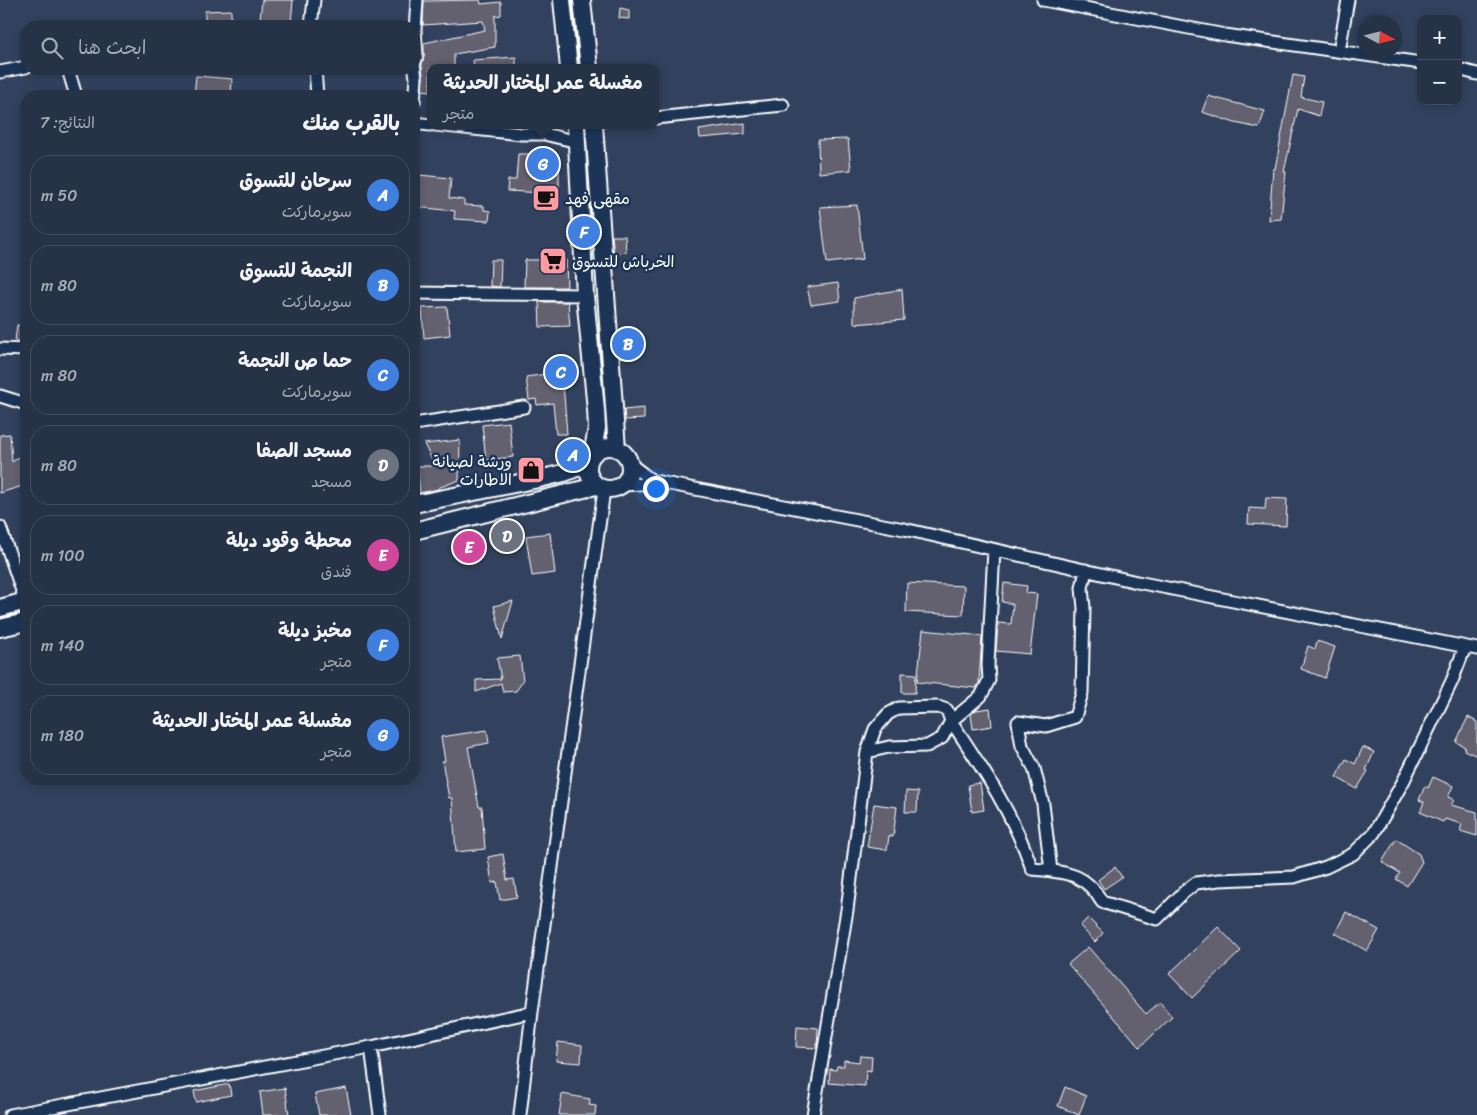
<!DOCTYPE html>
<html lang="ar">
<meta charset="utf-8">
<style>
:root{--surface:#263246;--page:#323e51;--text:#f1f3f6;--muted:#a4aab3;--line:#424d5f;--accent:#ff9aa2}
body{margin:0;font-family:Sriracha,"Playpen Sans Arabic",sans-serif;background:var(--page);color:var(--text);direction:rtl}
.controls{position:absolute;right:15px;top:15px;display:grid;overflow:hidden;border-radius:10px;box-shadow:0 2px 8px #0003}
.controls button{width:45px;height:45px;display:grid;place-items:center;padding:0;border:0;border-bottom:1px solid var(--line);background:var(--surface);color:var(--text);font:25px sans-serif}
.compass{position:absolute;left:1357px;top:15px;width:45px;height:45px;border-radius:50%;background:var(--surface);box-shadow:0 2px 8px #0003;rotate:97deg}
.you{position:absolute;left:655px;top:488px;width:18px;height:18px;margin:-12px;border:4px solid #fff;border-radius:50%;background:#1a73e8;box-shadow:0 0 0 8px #1a73e833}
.badge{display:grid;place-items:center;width:32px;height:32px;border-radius:50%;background:var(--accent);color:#fff;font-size:16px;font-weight:700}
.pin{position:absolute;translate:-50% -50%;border:2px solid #fff;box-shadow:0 1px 5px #0006}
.popup{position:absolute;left:427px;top:64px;width:232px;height:65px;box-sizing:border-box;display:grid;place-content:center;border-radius:10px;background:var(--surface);filter:drop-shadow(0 1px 4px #0005);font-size:16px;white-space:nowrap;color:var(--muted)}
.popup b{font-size:19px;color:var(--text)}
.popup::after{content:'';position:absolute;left:50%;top:100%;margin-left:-10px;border:10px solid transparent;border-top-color:var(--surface)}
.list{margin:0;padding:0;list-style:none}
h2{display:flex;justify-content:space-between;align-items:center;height:65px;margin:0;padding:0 20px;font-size:21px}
h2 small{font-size:16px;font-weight:400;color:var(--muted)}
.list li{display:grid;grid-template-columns:32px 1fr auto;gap:15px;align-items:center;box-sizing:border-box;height:80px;margin:0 10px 10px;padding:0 10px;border:1px solid var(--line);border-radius:20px}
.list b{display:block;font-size:19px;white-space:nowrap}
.list p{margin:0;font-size:16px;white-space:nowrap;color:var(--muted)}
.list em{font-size:16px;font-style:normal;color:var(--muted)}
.icon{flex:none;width:28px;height:28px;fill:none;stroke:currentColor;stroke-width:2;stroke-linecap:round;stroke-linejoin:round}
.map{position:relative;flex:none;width:1477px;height:1115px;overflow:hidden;direction:ltr}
.search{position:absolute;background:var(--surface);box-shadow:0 2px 8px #0003;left:20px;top:20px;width:400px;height:55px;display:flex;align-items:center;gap:12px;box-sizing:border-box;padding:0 18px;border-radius:20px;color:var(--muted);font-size:19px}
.panel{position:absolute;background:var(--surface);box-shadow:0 2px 8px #0003;left:20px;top:90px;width:400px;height:695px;border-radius:20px;direction:rtl}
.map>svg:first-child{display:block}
.building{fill:#64606f;stroke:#fff}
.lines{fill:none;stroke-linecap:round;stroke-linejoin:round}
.minor-casing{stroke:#fff;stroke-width:15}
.secondary-casing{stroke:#fff;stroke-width:20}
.minor{stroke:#1d3557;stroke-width:11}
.secondary{stroke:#1d3557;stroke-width:16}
.labels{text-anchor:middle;stroke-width:5;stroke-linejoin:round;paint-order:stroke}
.poi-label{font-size:16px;fill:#fff;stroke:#1d3557;text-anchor:start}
</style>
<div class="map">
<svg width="1477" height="1115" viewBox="0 0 1477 1115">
<rect width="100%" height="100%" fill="#32425e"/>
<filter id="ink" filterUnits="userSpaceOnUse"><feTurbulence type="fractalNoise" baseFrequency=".02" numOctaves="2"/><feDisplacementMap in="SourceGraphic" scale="10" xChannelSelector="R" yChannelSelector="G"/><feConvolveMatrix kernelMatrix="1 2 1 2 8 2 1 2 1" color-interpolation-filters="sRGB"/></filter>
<g filter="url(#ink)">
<path class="building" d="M 262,0 L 293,0 L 291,23 L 260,20 Z
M 480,0 L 481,4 L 501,2 L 501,15 L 495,16 L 495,47 L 454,54 L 454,68 L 430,68 L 430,91 L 422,90 L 423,77 L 422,65 L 424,56 L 424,43 L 485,30 L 483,21 L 423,25 L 424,1 Z
M 620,8 L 629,10 L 629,19 L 619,18 Z
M 231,10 L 231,26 L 205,26 L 205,11 Z
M 516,57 L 516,68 L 474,68 L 473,60 Z
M 1293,75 L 1304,77 L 1301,97 L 1322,102 L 1319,116 L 1298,109 L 1284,172 L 1286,172 L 1281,219 L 1269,220 L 1273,169 L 1275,169 Z
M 196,76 L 232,79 L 231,96 L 194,96 Z
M 1208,96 L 1265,111 L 1259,128 L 1235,123 L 1202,112 Z
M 745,123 L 745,134 L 700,138 L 699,130 Z
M 848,139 L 851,170 L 819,173 L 818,140 Z
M 533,153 L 546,153 L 546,161 L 559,160 L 559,204 L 543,204 L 545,193 L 507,191 L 508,180 L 516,180 L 518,154 L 533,154 Z
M 419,175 L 451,178 L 449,198 L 464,200 L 464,205 L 484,206 L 484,210 L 490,211 L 489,221 L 454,219 L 455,211 L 416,207 Z
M 857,205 L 863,259 L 827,263 L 820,207 Z
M 612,236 L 625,236 L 626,252 L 614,254 Z
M 491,260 L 501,260 L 500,287 L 490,286 Z
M 525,260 L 566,260 L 567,287 L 524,287 Z
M 838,283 L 840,301 L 811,305 L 807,287 Z
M 902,289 L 904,320 L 854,324 L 854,298 Z
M 539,302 L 568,302 L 570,326 L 540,327 Z
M 447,307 L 450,335 L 424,338 L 422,308 Z
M 17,325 L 26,326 L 26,342 L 15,341 Z
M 561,372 L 564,395 L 567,434 L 556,434 L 553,403 L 537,405 L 536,399 L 529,400 L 526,377 Z
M 644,408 L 644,419 L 625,420 L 624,410 Z
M 509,422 L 513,457 L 486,460 L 482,425 Z
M 10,434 L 12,462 L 26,452 L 26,485 L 0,493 L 0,435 Z
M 460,440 L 459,480 L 438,488 L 438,489 L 420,493 L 417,466 L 435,466 L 424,444 Z
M 1266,498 L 1287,499 L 1286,526 L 1248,524 L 1249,508 L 1265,509 Z
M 550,533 L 555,573 L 532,576 L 526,536 Z
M 907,583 L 964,586 L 963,615 L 906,612 Z
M 1004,583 L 1027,586 L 1026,593 L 1037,594 L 1030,654 L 996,651 L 998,623 L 1011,624 L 1013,604 L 1002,602 Z
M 513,601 L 502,639 L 494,606 Z
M 923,630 L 982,636 L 979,683 L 976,688 L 917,682 Z
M 1317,641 L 1335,647 L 1325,678 L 1301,669 L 1308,646 L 1315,649 Z
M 520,656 L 523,681 L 516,691 L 503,692 L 501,683 L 476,692 L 476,680 L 501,679 L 497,658 Z
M 902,673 L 916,674 L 915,693 L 902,693 Z
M 990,708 L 992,726 L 973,729 L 971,714 L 976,710 Z
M 1468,717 L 1477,722 L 1477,756 L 1464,750 L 1465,747 L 1456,742 Z
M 487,730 L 489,743 L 468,747 L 479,807 L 482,807 L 485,849 L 456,852 L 452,798 L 449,798 L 442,761 L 445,761 L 441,737 Z
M 1363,747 L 1374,752 L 1366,770 L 1368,771 L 1357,789 L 1336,777 L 1346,759 L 1355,764 Z
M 1433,777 L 1453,786 L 1448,797 L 1454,800 L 1451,805 L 1477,812 L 1477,836 L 1460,831 L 1462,824 L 1445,819 L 1443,822 L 1420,812 L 1424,802 L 1419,800 L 1425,786 L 1428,788 Z
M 980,783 L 984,810 L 972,812 L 968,785 Z
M 906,791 L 918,792 L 917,812 L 905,812 Z
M 874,804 L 897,807 L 893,837 L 889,836 L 887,850 L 867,847 Z
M 1396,839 L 1419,854 L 1422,862 L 1407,886 L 1396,879 L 1400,873 L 1382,862 Z
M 503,854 L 507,880 L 514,879 L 517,897 L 500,900 L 497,882 L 492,883 L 488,857 Z
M 1115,867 L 1122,877 L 1104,889 L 1098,880 Z
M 1346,912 L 1379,930 L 1367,951 L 1335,933 Z
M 1088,918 L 1103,933 L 1095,942 L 1080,926 Z
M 1218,927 L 1241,951 L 1192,998 L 1169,974 Z
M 1088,947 L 1146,1014 L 1160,1002 L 1172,1017 L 1140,1047 L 1068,964 Z
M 797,1026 L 818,1028 L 817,1048 L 796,1047 Z
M 558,1042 L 582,1045 L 581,1063 L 556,1061 Z
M 860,1056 L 872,1057 L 871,1071 L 866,1070 L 865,1086 L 829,1083 L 830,1069 L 836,1070 L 837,1066 L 844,1066 L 844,1060 L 859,1062 Z
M 229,1084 L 231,1095 L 196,1102 L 194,1091 Z
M 1065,1087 L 1086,1096 L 1079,1115 L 1058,1106 Z
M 285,1088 L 289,1115 L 263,1115 L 260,1092 Z
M 346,1088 L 351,1115 L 319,1115 L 315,1094 Z
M 562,1094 L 590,1099 L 589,1105 L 596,1106 L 595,1115 L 559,1115 Z"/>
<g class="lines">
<defs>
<path id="minor" d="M 1043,0 L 1225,35 L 1421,63
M 311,26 L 314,0
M 1339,51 L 1348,0
M 68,69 L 76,96
M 315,69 L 317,96
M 1458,69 L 1477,74
M 0,72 L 26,67
M 414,102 L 416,78 L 414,64 L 417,56 L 415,30 L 417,0
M 656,118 L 783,105
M 414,123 L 430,125
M 435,125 L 521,134 L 544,134 L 578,142
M 414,293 L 585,295
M 0,349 L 26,350
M 0,396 L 26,404
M 414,424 L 524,407
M 629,463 L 651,480 L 664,483 L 904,529 L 1137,582 L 1477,649
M 623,485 L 657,483
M 0,527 L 26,602
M 867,752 L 889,747 L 927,746 L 942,738 L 951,721 C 983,769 1014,815 1032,869 C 1064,872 1085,872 1102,902 L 1157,919 L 1184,892 L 1196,883 L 1219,880 L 1294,877 L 1326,867 L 1353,854 L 1374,833 L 1403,782 L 1452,681 L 1465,647
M 1051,871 L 1043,804 L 1034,768 L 1022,746 L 1018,722 L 1046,726 L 1075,717 L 1082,693 L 1084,608 L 1082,588 L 1086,570
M 371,1047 L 380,1115
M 10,1115 L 371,1047 L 532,1012
M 520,1115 L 532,1012 L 604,490
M 813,1115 L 847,910 L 867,752 L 875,729 L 888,714 L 899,708 L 938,707 L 947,710 L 951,721 L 981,696 L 989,680 L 988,665 L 994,550"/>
<path id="secondary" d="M 562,0 L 569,68
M 582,0 L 589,68
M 576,125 L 585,295 L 596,410 L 597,428 L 592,455
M 594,125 L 617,449
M588 468a21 21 0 1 1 42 0a21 21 0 1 1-42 0Z
M 414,504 L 539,479 L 564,473 L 588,463
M 414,531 L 596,486
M 0,608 L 26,601
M 0,628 L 26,622"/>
</defs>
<use href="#minor" class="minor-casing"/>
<use href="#secondary" class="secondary-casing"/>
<use href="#minor" class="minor"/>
<use href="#secondary" class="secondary"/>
</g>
</g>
<defs>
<symbol id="cafe-square" viewBox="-11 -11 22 22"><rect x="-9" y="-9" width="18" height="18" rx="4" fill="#ff9aa2" stroke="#1d3557"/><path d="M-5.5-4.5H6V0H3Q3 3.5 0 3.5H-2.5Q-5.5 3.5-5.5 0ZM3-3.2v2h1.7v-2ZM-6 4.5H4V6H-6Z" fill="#111"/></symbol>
<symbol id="supermarket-square" viewBox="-11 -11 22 22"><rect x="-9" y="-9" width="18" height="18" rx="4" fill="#ff9aa2" stroke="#1d3557"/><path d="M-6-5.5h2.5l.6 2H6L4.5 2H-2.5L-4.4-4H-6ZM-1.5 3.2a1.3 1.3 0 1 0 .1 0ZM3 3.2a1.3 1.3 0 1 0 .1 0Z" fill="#111"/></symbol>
<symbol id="shop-square" viewBox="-11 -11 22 22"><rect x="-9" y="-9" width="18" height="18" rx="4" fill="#ff9aa2" stroke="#1d3557"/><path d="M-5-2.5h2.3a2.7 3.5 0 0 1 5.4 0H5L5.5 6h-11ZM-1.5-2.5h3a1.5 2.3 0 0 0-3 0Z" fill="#111"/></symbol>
</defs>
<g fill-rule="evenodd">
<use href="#cafe-square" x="530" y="182" width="32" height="32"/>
<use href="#supermarket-square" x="537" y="245" width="32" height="32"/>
<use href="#shop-square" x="515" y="454" width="32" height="32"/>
</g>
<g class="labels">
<g class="poi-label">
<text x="565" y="204">مقهى فهد</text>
<text x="572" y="267">الخرباش للتسوق</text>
<text x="512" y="467" text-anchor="end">ورشة لصيانة<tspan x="512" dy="18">الاطارات</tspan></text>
</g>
</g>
</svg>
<div class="controls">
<button>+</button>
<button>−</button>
</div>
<svg class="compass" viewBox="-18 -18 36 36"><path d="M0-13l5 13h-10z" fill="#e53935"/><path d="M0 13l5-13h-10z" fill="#a4aab3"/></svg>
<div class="you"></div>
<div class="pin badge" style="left:573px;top:455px;background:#3f7fe0">A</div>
<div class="pin badge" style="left:628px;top:344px;background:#3f7fe0">B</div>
<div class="pin badge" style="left:561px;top:372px;background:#3f7fe0">C</div>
<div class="pin badge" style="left:507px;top:536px;background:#6b7280">D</div>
<div class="pin badge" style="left:469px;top:547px;background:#d1479c">E</div>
<div class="pin badge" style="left:584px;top:232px;background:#3f7fe0">F</div>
<div class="pin badge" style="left:543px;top:164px;background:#3f7fe0">G</div>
<div class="popup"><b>مغسلة عمر المختار الحديثة</b>متجر</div>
<div class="search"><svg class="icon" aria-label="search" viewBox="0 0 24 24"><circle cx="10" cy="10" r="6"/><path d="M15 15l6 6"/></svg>ابحث هنا</div>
<section class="panel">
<h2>بالقرب منك<small>النتائج: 7</small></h2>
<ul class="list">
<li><span class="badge" style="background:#3f7fe0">A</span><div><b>سرحان للتسوق</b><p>سوبرماركت</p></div><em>50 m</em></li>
<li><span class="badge" style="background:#3f7fe0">B</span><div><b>النجمة للتسوق</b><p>سوبرماركت</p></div><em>80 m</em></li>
<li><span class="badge" style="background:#3f7fe0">C</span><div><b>حما ص النجمة</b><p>سوبرماركت</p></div><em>80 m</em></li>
<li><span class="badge" style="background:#6b7280">D</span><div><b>مسجد الصفا</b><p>مسجد</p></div><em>80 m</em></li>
<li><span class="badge" style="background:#d1479c">E</span><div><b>محطة وقود ديلة</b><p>فندق</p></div><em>100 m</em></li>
<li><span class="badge" style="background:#3f7fe0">F</span><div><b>مخبز ديلة</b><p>متجر</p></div><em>140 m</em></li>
<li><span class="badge" style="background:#3f7fe0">G</span><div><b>مغسلة عمر المختار الحديثة</b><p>متجر</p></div><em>180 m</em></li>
</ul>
</section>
</div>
